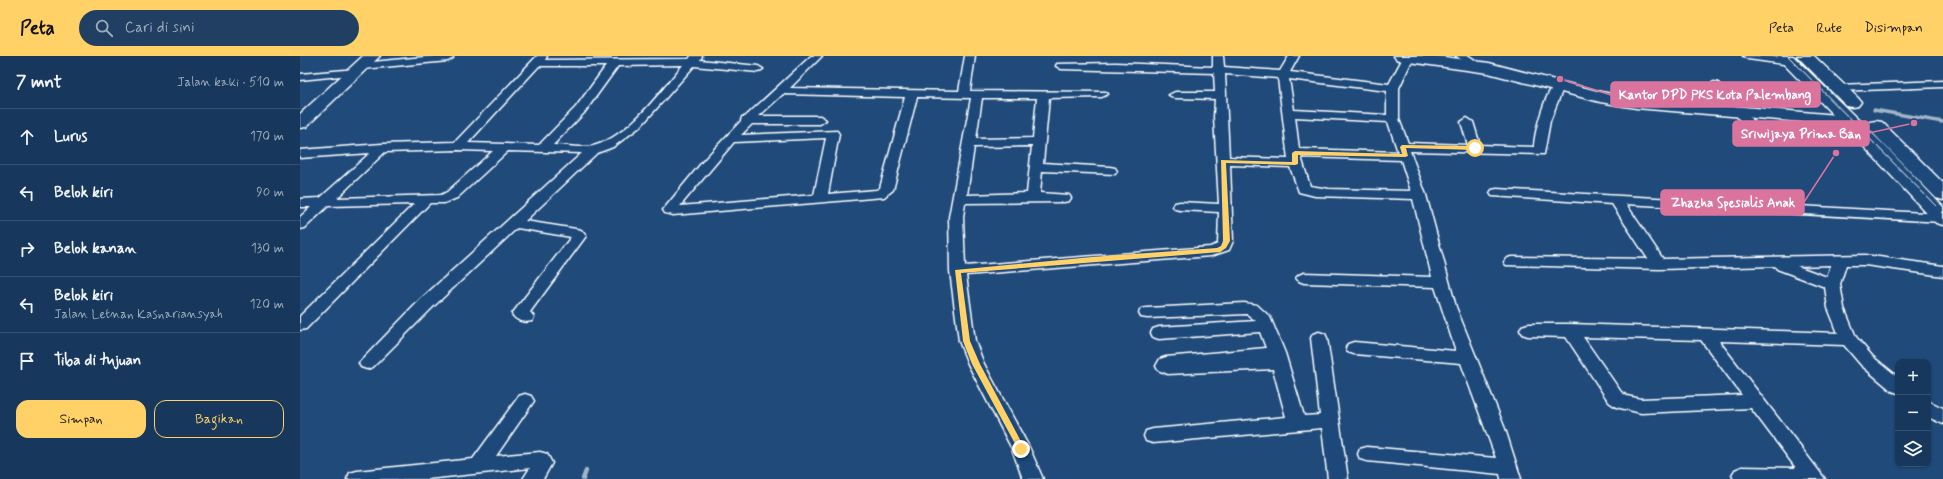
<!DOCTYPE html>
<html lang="id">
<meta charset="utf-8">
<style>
:root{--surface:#17385c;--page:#203f62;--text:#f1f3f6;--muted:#9eacbb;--line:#365272;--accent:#ffd166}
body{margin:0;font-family:Mynerve,sans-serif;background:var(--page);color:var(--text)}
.controls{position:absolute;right:12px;bottom:12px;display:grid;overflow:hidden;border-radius:8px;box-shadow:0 1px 3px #0004}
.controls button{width:36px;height:36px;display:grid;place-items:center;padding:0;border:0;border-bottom:1px solid var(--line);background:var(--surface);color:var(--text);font:20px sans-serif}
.stop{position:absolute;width:12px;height:12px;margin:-9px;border:3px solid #ffd166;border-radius:50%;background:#fff}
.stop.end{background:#ffd166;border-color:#fff;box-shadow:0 1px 4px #0008}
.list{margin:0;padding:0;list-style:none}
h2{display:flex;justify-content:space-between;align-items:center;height:52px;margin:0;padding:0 16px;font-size:17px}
h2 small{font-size:13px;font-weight:400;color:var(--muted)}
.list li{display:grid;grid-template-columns:26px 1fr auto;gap:12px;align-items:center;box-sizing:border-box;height:56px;padding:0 16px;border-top:1px solid var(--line)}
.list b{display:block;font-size:15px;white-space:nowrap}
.list p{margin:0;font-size:13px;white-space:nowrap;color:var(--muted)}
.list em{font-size:13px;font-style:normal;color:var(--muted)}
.actions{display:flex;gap:8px;padding:12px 16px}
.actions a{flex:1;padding:9px 0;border:1px solid var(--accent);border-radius:12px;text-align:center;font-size:14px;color:var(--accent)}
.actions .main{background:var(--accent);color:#111}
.icon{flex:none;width:22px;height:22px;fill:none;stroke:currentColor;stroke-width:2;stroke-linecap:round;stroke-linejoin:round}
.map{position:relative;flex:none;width:1643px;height:423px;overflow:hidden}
header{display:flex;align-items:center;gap:24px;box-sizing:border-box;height:56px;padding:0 20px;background:var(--accent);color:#111}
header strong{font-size:19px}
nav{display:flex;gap:22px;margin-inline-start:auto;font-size:14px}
.search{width:280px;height:36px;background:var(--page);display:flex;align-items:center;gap:10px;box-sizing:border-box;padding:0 14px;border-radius:22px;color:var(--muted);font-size:15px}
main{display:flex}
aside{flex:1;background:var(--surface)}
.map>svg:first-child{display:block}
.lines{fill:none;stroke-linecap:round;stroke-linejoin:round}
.stream-far1{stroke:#a3b5c8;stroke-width:3.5}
.stream{stroke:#a3b5c8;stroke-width:4.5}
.street-casing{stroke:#fff;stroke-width:3}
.secondary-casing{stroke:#fff;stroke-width:3}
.highway-casing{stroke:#fff;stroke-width:3}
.street{fill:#1f4a7a;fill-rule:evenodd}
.secondary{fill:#1f4a7a;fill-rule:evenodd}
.highway{fill:#1f4a7a;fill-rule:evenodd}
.tram{stroke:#fff;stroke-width:1}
.route{fill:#ffd166}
.leader{fill:none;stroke:#da749d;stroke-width:1.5}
.callout-dot{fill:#da749d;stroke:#1f4a7a;stroke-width:1.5}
.callout{fill:#da749d;stroke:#da749d;stroke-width:1.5}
.callout-label{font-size:13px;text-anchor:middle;font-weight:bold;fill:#fff}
</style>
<header>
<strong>Peta</strong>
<div class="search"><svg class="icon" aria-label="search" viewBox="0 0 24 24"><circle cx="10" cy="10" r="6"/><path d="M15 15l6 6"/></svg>Cari di sini</div>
<nav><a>Peta</a><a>Rute</a><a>Disimpan</a></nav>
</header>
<main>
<aside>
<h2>7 mnt<small>Jalan kaki · 510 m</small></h2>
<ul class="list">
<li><svg class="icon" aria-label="ahead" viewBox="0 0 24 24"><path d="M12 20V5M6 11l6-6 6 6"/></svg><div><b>Lurus</b></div><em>170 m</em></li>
<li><svg class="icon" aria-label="left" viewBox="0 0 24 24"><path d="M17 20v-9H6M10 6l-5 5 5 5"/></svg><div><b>Belok kiri</b></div><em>90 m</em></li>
<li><svg class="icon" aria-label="right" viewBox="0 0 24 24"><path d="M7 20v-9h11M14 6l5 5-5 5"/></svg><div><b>Belok kanan</b></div><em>130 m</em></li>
<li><svg class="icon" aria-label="left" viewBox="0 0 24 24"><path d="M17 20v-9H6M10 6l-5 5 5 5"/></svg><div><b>Belok kiri</b><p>Jalan Letnan Kasnariansyah</p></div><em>120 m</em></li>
<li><svg class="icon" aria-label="arrive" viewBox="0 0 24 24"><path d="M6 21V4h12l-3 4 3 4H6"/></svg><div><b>Tiba di tujuan</b></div></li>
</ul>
<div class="actions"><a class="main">Simpan</a><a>Bagikan</a></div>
</aside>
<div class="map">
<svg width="1643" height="423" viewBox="0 0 1643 423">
<rect width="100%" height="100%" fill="#1f4a7a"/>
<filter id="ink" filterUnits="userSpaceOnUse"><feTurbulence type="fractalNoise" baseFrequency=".025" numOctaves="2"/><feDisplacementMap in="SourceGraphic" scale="8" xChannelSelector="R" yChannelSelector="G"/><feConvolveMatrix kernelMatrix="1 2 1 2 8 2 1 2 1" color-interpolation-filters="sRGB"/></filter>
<g filter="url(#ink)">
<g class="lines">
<path class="stream-far1" d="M 1574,54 L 1643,66"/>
<path class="stream" d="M 283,423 L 286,415"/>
<defs>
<path id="street" d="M 135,0 L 152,0 L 153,2 L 148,5 L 62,13 L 57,10 L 62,7 Z
M 237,0 L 247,0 L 245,4 L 389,3 L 391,0 L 402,0 L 400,4 L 458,10 L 463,13 L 458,16 L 394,10 L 341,70 L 313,91 L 297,97 L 225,165 L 276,173 L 281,174 L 286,180 L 230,256 L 234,261 L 232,265 C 224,267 216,265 212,258 L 271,181 L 217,172 L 134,250 L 73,311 L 67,313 L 61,311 L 59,307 L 122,242 L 282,97 L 208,95 L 157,142 L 144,147 L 130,147 L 6,273 L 0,274 L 0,260 L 114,148 L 28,150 L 5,172 L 0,173 L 0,161 L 11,151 L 0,151 L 0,143 L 20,142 L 70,97 L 0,102 L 0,94 L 82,88 L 155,86 ZM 383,9 C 360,36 329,81 293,90 C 281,93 265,89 253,89 L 284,57 L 318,10 ZM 239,10 L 306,10 L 276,51 L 239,89 L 168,87 ZM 158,94 L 193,95 L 147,136 L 141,139 L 37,142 L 85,96 Z
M 511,0 L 522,0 L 490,32 L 659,35 L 665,0 L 675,0 L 670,35 L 806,36 L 808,38 L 802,41 L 749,42 L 743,107 L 810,111 L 815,112 L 817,115 L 815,118 L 742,115 L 740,137 L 769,139 L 771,142 L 769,145 L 764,146 L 665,147 L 663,161 L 665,210 L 910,191 L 918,188 L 919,156 L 880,154 L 875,153 L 873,150 L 875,147 L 880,146 L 919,148 L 914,61 L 915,43 L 875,42 L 869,39 L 875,36 L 915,36 L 914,17 L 761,13 L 756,10 L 757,8 L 816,7 L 913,11 L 913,0 L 923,0 L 924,11 L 980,15 L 989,0 L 999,0 L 990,16 L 1089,28 L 1104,0 L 1114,0 L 1099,32 L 1099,63 L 1108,87 L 1168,89 L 1161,66 L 1167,62 L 1173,66 L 1180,89 L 1234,91 C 1234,79 1246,30 1258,27 L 1262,28 L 1264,30 L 1250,65 L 1244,98 L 1110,95 L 1126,139 L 1156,251 L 1205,373 L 1221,423 L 1201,423 L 1200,418 L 1067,405 L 1060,403 L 1058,398 L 1060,393 L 1067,391 L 1196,402 L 1161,307 L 1054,298 L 1048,296 L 1046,292 L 1048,288 L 1054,286 L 1156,295 L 1135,231 L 1004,227 L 999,225 L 996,222 L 999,219 L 1004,217 L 1132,221 L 1113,143 L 1015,140 L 999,136 L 990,111 L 930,109 L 933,185 L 929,194 L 911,200 L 666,219 L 675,285 L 684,308 L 730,393 L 743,423 L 723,423 L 712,393 L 668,308 L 659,285 L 650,215 L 649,161 L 671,42 L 617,41 L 593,134 L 584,141 L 373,159 L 365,157 L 363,154 L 404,104 L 441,65 L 442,61 L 445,61 ZM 925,18 L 978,22 L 988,103 L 929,101 ZM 989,23 L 1087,35 L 1087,59 L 994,54 ZM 483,38 L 605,41 L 580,132 L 576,134 L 528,138 L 539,78 L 537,75 L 441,79 L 452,68 L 520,68 L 526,64 L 520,60 L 459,60 ZM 682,42 L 737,42 L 733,82 L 676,83 ZM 995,61 L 1088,66 L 1098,96 L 999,93 ZM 526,82 L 514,139 L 380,150 L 434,86 ZM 732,90 L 727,137 L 667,139 L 674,91 ZM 1001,101 L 1101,104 L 1111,135 L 1029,133 L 1010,130 Z
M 1156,0 L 1169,0 L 1185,11 L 1180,14 L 1176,13 Z
M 1443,0 C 1454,0 1489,0 1495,6 L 1490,9 L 1448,3 Z
M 56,13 L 62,16 L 60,18 L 0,24 L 0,18 Z
M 1643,25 L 1643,31 L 1537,35 L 1531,32 L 1537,29 Z
M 1414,26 L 1418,27 L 1438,54 L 1444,54 L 1463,79 L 1461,82 L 1453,82 L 1436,59 L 1430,59 L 1408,29 Z
M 1197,133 L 1642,158 L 1642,166 L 1326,148 L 1363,203 L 1565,199 L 1643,210 L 1643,220 L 1565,209 L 1546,209 L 1540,228 L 1544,252 L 1556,281 L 1573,301 L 1598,321 L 1598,337 L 1592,335 L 1561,309 L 1544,289 L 1419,285 L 1525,423 L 1434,423 L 1432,419 L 1435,414 L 1442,411 L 1496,412 L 1451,352 L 1341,357 L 1316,351 L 1309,346 L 1266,281 L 1228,280 L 1222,278 L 1220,274 L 1222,270 L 1228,268 L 1270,268 L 1538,277 L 1528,252 L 1525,231 L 1477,213 L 1475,210 L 1359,213 L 1206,209 L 1204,206 L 1206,203 L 1211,201 L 1348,203 L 1312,148 L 1192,140 L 1190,137 L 1192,134 ZM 1531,209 L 1527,221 L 1497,210 ZM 1283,281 L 1401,284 L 1442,339 L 1341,343 L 1327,340 L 1321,336 Z
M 944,247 L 957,249 L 970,261 L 985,297 L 1004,360 L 1020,359 L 1011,282 L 1013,278 L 1019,276 L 1025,278 L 1027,282 L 1048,423 L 1028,423 L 1022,372 L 853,387 L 846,385 L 844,380 L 846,375 L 853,373 L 986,361 L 973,313 L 868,318 L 858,314 L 856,310 L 860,303 L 866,301 L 966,292 L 960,276 L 859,283 L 853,281 L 851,277 L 853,273 L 859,271 L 956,265 L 947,258 L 847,262 L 841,261 L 839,257 L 841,253 L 847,252 Z
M 225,338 L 231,340 L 234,345 L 196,400 L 240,396 L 247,398 L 252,407 L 243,423 L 223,423 L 230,412 L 127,423 L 47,423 L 50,417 L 57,415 L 173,403 L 219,340 Z
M 1628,345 L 1643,352 L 1643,368 L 1628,361 Z"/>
<path id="secondary" d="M 63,0 L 80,0 L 6,71 L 0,72 L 0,58 Z
M 1094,0 L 1137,0 L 1189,7 L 1301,36 L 1336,42 L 1549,60 L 1555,61 L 1558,65 L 1555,69 L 1549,70 L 1336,52 L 1300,46 L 1188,17 L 1102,5 L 1096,3 Z"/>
<path id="highway" d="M 1476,0 L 1493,0 L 1587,92 L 1643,151 L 1643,169 L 1636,167 L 1573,100 Z
M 1497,0 L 1514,0 L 1558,42 L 1561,46 L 1558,50 L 1552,51 L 1546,50 Z
M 1576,65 L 1582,66 L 1643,127 L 1643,144 L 1636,142 L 1570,74 L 1567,70 L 1570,66 Z"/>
</defs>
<use href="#street" class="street-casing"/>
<use href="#secondary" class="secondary-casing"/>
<use href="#highway" class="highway-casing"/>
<use href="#street" class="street"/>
<use href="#secondary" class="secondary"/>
<use href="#highway" class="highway"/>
<path class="tram" d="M 1488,0 L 1643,157"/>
</g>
</g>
<path class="route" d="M 1102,89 L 1175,90 L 1178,92 L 1175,94 L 1106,92 L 1108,100 L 1105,101 L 998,99 L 998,108 L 995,109 L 926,107 L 930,185 L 926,192 L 920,196 L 661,217 L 670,285 L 680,308 L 725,393 L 724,395 L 719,395 L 672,308 L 663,285 L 655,214 L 792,201 L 917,192 L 921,190 L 923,185 L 921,104 L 992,106 L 992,97 L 995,95 L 1102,98 L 1100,91 Z"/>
<path class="leader" d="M1260 23L1311 39M1614 67L1569 77M1536 97L1504 146"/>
<g class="callout-dot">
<circle cx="1260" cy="23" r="4"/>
<circle cx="1614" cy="67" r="4"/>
<circle cx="1536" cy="97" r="4"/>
</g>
<g class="callout">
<rect x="1311" y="26" width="209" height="25" rx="4"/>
<rect x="1433" y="65" width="136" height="25" rx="4"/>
<rect x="1361" y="134" width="143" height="25" rx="4"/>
</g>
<g class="callout-label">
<text x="1415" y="43">Kantor DPD PKS Kota Palembang</text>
<text x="1501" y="82">Sriwijaya Prima Ban</text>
<text x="1433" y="151">Zhazha Spesialis Anak</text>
</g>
</svg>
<div class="controls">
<button>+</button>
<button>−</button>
<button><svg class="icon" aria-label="layers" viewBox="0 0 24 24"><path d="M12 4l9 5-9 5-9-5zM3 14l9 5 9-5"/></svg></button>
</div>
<div class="stop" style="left:1175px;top:92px"></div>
<div class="stop end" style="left:721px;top:393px"></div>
</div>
</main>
